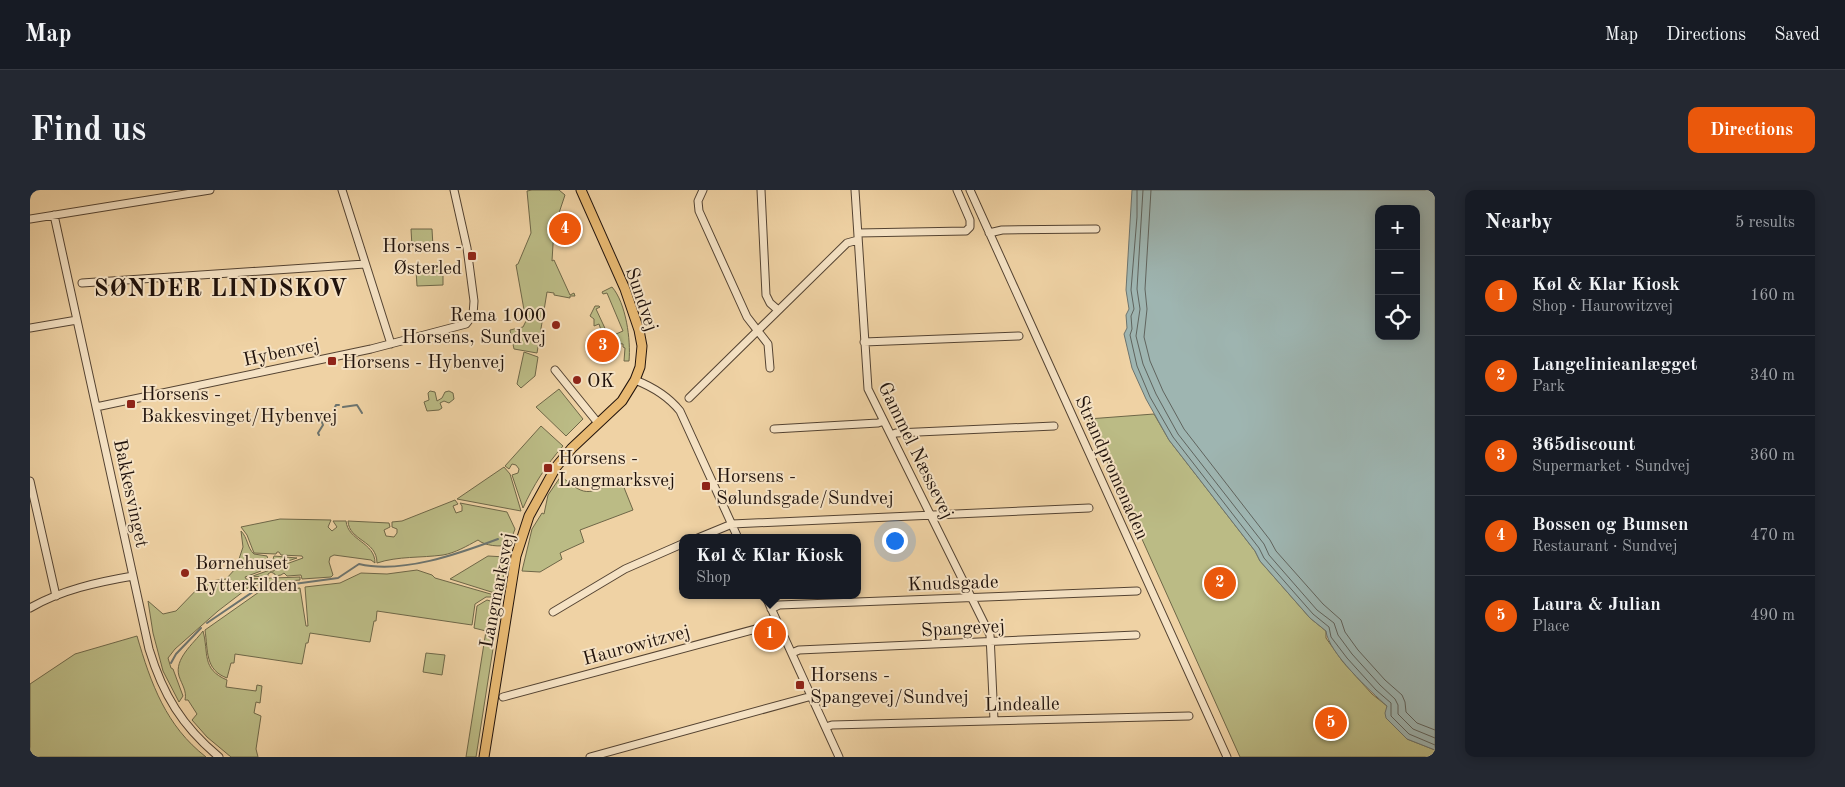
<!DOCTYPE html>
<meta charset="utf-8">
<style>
:root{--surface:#171b24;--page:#242831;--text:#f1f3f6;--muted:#9ea1a6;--line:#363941;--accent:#ea580c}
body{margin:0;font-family:"Old Standard TT",serif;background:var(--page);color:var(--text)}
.controls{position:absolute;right:15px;top:15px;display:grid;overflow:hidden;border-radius:10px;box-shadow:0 2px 12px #0003}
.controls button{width:45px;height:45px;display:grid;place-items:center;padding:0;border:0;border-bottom:1px solid var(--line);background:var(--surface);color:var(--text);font:25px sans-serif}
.you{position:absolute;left:864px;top:350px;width:18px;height:18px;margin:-12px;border:4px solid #fff;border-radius:50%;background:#1a73e8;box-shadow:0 0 0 8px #1a73e833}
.badge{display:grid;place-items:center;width:32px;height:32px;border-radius:50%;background:var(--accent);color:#fff;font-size:16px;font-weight:700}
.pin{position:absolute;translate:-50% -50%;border:2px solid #fff;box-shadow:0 1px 5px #0006}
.popup{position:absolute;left:649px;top:344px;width:182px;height:65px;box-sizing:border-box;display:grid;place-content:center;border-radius:10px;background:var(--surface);filter:drop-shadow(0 1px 4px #0005);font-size:16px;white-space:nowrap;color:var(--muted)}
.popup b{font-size:19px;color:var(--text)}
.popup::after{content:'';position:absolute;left:50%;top:100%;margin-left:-10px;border:10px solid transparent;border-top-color:var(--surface)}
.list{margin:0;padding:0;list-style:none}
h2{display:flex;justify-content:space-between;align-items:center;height:65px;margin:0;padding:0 20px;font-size:21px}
h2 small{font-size:16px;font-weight:400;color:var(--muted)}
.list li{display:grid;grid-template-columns:32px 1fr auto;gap:15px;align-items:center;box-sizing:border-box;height:80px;padding:0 20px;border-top:1px solid var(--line)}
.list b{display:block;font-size:19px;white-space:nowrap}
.list p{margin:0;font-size:16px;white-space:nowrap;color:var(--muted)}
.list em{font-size:16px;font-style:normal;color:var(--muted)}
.icon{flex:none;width:28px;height:28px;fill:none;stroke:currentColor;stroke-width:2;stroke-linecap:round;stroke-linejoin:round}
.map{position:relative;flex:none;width:1405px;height:567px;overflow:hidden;border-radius:10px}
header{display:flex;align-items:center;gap:30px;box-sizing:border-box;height:70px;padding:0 25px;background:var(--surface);border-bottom:1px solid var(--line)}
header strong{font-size:24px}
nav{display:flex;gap:28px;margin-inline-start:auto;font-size:18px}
.intro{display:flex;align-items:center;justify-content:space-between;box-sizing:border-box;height:120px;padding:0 30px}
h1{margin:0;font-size:35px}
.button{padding:12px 22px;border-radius:10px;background:var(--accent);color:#fff;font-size:18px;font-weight:700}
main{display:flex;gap:30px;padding:0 30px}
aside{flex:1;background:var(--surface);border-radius:10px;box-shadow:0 2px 12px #0003}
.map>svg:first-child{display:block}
.green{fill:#bbbb85;stroke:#6e6748}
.water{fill:#9eb5b1;stroke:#6c746f;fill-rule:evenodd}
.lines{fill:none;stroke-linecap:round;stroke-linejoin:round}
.shore{stroke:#60645e;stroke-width:1}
.stream{stroke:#6c746f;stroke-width:2}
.minor-casing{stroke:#544332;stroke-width:9}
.major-casing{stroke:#21130c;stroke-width:11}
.minor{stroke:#f5e2c4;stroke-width:7}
.major{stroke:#e8b972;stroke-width:9}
.poi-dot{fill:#8f2418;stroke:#f5e2c4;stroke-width:2}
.labels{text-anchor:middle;stroke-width:4;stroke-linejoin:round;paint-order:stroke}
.poi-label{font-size:19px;fill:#21130c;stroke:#f5e2c4;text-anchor:start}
.street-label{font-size:19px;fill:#21130c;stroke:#f5e2c4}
.district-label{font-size:24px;font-weight:bold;letter-spacing:1px;fill:#21130c;stroke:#f5e2c4}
</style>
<header>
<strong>Map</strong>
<nav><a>Map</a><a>Directions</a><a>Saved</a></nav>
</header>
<div class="intro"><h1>Find us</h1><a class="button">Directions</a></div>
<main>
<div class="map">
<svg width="1405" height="567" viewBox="0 0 1405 567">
<rect width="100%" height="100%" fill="#efd2a4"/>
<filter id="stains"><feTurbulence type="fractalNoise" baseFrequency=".004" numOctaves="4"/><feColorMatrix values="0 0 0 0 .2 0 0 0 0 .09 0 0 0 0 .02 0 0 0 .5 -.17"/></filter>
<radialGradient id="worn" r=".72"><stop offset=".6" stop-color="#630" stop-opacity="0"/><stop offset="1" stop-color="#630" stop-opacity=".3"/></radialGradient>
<path class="green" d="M 502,0 L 529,0 L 535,5 L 524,38 L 522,71 L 524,70 L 540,105 L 544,103 L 545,106 L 540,106 L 540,108 L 524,105 L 524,103 L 517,102 L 507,163 L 484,159 L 480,140 L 493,137 L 496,131 L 486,75 L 488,74 L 501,43 L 497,1 Z
M 381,39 L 402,39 L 403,57 L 382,57 Z
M 413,79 L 413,95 L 387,96 L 386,80 Z
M 582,97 C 596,113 601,150 599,171 L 594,171 L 595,158 L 593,157 L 593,154 L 575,152 L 569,134 L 564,136 L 564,129 L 560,126 L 565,116 L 569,116 L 570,117 L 566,119 L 579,147 L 593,141 L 577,103 L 573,104 L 572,102 Z
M 494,162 L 508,167 L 505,186 L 491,198 L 487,194 Z
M 529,199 L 553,229 L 536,246 L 506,217 Z
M 400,201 L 405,202 L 407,211 L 412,208 L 415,202 L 419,201 L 423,203 L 424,209 L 419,213 L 414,211 L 410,213 L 412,218 L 409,220 L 397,221 L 394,212 L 399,210 L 398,203 Z
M 1124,224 L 1139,250 L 1225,361 L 1230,371 L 1280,428 L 1296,441 L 1296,448 L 1313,472 L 1342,504 L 1357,516 L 1377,549 L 1405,560 L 1405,567 L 1210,567 L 1058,229 Z
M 511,236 L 533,256 C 516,275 503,296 493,318 L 482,285 L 488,283 L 489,279 L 486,275 L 482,274 L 479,279 L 475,276 Z
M 474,277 L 480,284 L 491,321 L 427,309 Z
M 531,286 C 558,310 559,302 591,290 L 603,320 L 550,340 L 554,352 L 530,363 L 532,369 L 510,382 L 492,381 L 502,339 L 512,323 L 514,324 L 518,305 Z
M 425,310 L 428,314 L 423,316 L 426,323 L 432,321 L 432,316 L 430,313 L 477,322 L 485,339 L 479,355 C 470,357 455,356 448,350 C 437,356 425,363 413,365 C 391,368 368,366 347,373 C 347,350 319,351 318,331 L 359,333 L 360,337 L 354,340 L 356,346 L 364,347 L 367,343 L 367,339 L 362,337 L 362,332 L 372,331 Z
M 250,329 L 301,330 L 298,337 L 302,341 L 307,337 L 303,331 L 316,331 C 318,351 345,352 345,373 L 341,370 L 304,365 L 300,367 L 299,372 L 303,385 L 301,387 L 272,389 L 271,385 L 257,386 L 254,383 L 251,385 L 245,386 L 245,384 L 241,382 L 238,384 L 238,386 L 220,387 L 240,380 L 240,381 L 244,381 L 245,378 L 273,368 L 272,366 L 251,365 L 249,362 L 247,362 L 246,364 L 224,363 L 217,345 L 211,337 Z
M 211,341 C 218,348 217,358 224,364 L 237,366 L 238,369 L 243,369 L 244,366 L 267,368 L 237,378 L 236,376 L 230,378 L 231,381 L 215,387 L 216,389 L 270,387 L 270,390 L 234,393 L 218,398 L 188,421 L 145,459 L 138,468 L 141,478 L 143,479 L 153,506 L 149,512 L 133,481 L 123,443 L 118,411 L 133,424 L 146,421 L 174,392 L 196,389 L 206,378 L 213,357 Z
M 458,366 L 476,367 L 471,405 L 420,389 Z
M 387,380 L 402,385 L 405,388 L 471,407 L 456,407 L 445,414 L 442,435 L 347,421 L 346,431 L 344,431 L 340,452 L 280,443 L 278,453 L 276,453 L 272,474 L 205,464 L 204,473 L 201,473 L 197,488 C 175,480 178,461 175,440 L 229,402 L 270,398 L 276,436 L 278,436 L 275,397 L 310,393 L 331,383 L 357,384 Z
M 457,410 L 470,414 L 446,567 L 436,567 L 456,441 L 444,438 L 447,416 Z
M 173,441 C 179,463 171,479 197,490 L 196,497 L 226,501 L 227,495 L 232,496 L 230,513 L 226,512 L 224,523 L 231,526 L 226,559 L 228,567 L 201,567 L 177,547 L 162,530 L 167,524 L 158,510 L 155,510 C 157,501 152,495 149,486 C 144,469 163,454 173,441 Z
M 107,446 C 121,494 136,536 176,567 L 0,567 L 0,494 L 45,464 Z
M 396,463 L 415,465 L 412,485 L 393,482 Z"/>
<path class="water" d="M 1102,0 L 1405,0 L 1405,560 L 1377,549 L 1356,528 L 1355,523 L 1357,516 C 1341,502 1298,462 1296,441 L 1280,428 L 1230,371 L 1225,361 L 1139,250 L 1116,209 L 1102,178 L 1094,144 L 1097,138 L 1096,125 L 1099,119 L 1096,100 ZM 1349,19 L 1386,19 L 1386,146 L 1349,146 Z"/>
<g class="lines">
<path class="shore" d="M 1107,0 L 1107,27 L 1101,100 L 1104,119 L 1101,126 L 1102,139 L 1100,145 L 1107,176 L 1120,207 L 1143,247 L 1229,358 L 1234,368 L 1283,424 L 1299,437 L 1301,447 L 1317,468 L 1346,500 L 1361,513 L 1361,526 L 1379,544 L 1405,555
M 1113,0 L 1107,99 L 1110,119 L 1106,146 L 1113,174 L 1126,204 L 1148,244 L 1234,354 L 1239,365 L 1287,420 L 1304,433 L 1308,445 L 1322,464 L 1350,495 L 1365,509 L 1368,515 L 1368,524 L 1383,539 L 1405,548
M 1121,0 L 1115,99 L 1117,119 L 1114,147 L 1120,171 L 1133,201 L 1154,239 L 1240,350 L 1246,361 L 1293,414 L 1311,430 L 1315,442 L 1328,460 L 1355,490 L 1372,505 L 1375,512 L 1376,522 L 1387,533 L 1405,540"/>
<path class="stream" d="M 313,217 L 327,215 L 332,223
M 289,245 L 288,243 L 293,235 L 291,230 L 292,227 L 302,224 L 306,215 L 309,215
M 177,433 L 227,399 L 308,388 L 329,374 C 372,384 428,364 468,349
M 141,473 L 146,464 L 171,438"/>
<defs>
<path id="minor" d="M 312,0 L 361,154
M 673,0 L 668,11 L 669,21 L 717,127 L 738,154 L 740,178
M 731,0 L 736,105 L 740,113 L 748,120
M 825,0 L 838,199 L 960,445 L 964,530
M 940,0 L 1197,567
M 24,25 L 119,459 C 133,505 152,536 189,567
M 0,29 L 180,0
M 828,43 L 936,41 L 940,37 L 940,30 L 927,0
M 959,43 L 972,40 L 1066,39
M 52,93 L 335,74
M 0,138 L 47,130
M 834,152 L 989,146
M 525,180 L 568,233
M 605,190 C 623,197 638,206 650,221 L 708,348
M 659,208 L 817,53 L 828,50
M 66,217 L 341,159 L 436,134 L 443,125 L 444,111 L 437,58 L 424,0
M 744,239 L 848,233 L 854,231
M 861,245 L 866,243 L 1024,236
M 0,291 L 26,406
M 668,348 L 702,334 L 1059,318
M 735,405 L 809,567
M 0,418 C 31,400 68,392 103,386
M 741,419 L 749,415 L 1107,401
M 523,422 L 595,379 L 652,354
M 762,463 L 769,460 L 1106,445
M 473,507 L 748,433
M 796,537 L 802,535 L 1159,526
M 560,567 L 782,506"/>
<path id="major" d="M 454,567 L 486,366 L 499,326 L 526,277 L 542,258 L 592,211 L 605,190 L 610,177 L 612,156 L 609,140 L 595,99 L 551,0"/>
</defs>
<use href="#minor" class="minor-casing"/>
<use href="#major" class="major-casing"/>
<use href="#minor" class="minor"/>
<use href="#major" class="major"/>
</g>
<g class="poi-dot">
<rect x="437" y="61" width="10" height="10" rx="2.5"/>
<circle cx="526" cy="135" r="5"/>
<rect x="297" y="166" width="10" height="10" rx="2.5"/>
<circle cx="547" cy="190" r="5"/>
<rect x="96" y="209" width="10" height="10" rx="2.5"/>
<rect x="513" y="273" width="10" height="10" rx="2.5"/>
<rect x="671" y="291" width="10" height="10" rx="2.5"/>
<circle cx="155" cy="383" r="5"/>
<rect x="765" y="490" width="10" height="10" rx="2.5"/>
</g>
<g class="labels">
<g class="poi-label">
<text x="432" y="62" text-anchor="end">Horsens -<tspan x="432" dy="22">Østerled</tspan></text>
<text x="516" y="131" text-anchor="end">Rema 1000<tspan x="516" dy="22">Horsens, Sundvej</tspan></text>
<text x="312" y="178">Horsens - Hybenvej</text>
<text x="557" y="197">OK</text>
<text x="111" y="210">Horsens -<tspan x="111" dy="22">Bakkesvinget/Hybenvej</tspan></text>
<text x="528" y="274">Horsens -<tspan x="528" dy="22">Langmarksvej</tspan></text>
<text x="686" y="292">Horsens -<tspan x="686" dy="22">Sølundsgade/Sundvej</tspan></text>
<text x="165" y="379">Børnehuset<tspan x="165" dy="22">Rytterkilden</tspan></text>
<text x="780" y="491">Horsens -<tspan x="780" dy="22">Spangevej/Sundvej</tspan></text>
</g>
<g class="street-label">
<text transform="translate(613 109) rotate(71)" y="7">Sundvej</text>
<text transform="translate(251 161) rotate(-12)" y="7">Hybenvej</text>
<text transform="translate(887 260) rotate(64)" y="7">Gammel Næssevej</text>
<text transform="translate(1083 277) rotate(66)" y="7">Strandpromenaden</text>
<text transform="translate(102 303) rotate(78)" y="7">Bakkesvinget</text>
<text transform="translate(923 392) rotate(-2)" y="7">Knudsgade</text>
<text transform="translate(466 400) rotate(-79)" y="7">Langmarksvej</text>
<text transform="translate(933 437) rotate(-3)" y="7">Spangevej</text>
<text transform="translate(606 454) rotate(-15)" y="7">Haurowitzvej</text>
<text transform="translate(992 513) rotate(-1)" y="7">Lindealle</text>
</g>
<g class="district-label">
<text x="191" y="106">SØNDER LINDSKOV</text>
</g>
</g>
<rect width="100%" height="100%" filter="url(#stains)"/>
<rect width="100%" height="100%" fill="url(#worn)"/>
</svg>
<div class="controls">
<button>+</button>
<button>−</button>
<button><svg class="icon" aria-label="locate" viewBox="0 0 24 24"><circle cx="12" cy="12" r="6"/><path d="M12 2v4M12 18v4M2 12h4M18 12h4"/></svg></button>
</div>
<div class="you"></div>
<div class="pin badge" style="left:740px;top:444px">1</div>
<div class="popup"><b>Køl &amp; Klar Kiosk</b>Shop</div>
<div class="pin badge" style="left:1190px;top:393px">2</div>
<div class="pin badge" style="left:573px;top:156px">3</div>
<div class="pin badge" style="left:535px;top:39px">4</div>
<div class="pin badge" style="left:1301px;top:533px">5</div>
</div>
<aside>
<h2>Nearby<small>5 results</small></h2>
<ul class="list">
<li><span class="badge">1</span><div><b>Køl &amp; Klar Kiosk</b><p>Shop · Haurowitzvej</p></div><em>160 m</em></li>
<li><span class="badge">2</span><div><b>Langelinieanlægget</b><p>Park</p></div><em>340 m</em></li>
<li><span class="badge">3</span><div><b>365discount</b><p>Supermarket · Sundvej</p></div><em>360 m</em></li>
<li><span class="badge">4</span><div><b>Bossen og Bumsen</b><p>Restaurant · Sundvej</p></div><em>470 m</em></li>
<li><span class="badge">5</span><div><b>Laura &amp; Julian</b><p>Place</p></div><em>490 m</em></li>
</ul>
</aside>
</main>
